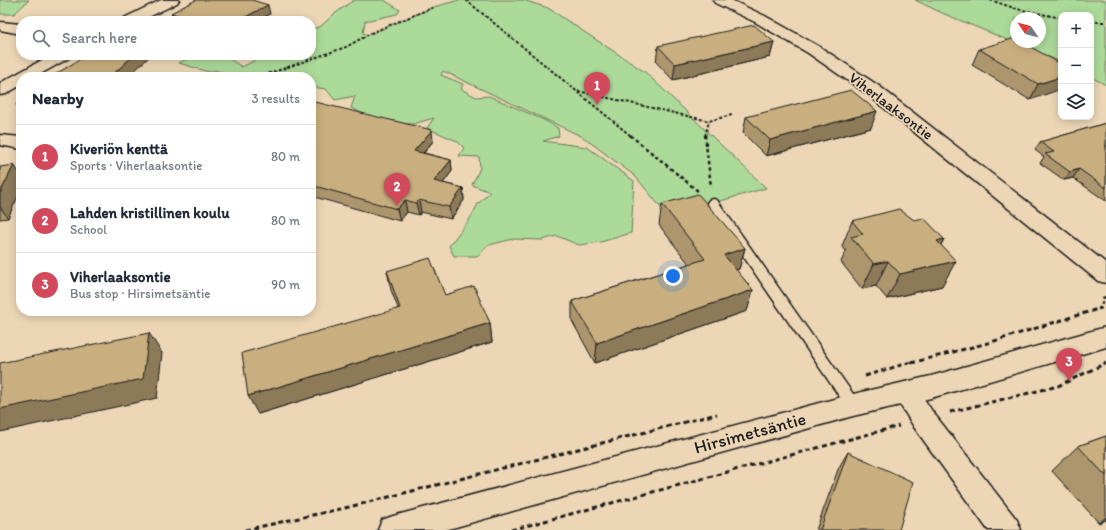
<!DOCTYPE html>
<meta charset="utf-8">
<style>
:root{--surface:#fff;--page:#f2f2f3;--text:#1f2937;--muted:#747a83;--line:#e0e1e3;--accent:#d1495b}
body{margin:0;font-family:Itim,sans-serif;background:var(--page);color:var(--text)}
.controls{position:absolute;right:12px;top:12px;display:grid;overflow:hidden;border-radius:8px;box-shadow:0 2px 10px #0003}
.controls button{width:36px;height:36px;display:grid;place-items:center;padding:0;border:0;border-bottom:1px solid var(--line);background:var(--surface);color:var(--text);font:20px sans-serif}
.compass{position:absolute;left:1010px;top:12px;width:36px;height:36px;border-radius:50%;background:var(--surface);box-shadow:0 2px 10px #0003;rotate:305deg}
.you{position:absolute;left:673px;top:276px;width:14px;height:14px;margin:-10px;border:3px solid #fff;border-radius:50%;background:#1a73e8;box-shadow:0 0 0 6px #1a73e833}
.badge{display:grid;place-items:center;width:26px;height:26px;border-radius:50%;background:var(--accent);color:#fff;font-size:13px;font-weight:700}
.pin{position:absolute;translate:-50% -33px;filter:drop-shadow(0 1px 2px #0008)}
.pin::after{content:'';position:absolute;top:21px;width:14px;height:12px;background:inherit;clip-path:polygon(0 0,100% 0,50% 100%)}
.list{margin:0;padding:0;list-style:none}
h2{display:flex;justify-content:space-between;align-items:center;height:52px;margin:0;padding:0 16px;font-size:17px}
h2 small{font-size:13px;font-weight:400;color:var(--muted)}
.list li{display:grid;grid-template-columns:26px 1fr auto;gap:12px;align-items:center;box-sizing:border-box;height:64px;padding:0 16px;border-top:1px solid var(--line)}
.list b{display:block;font-size:15px;white-space:nowrap}
.list p{margin:0;font-size:13px;white-space:nowrap;color:var(--muted)}
.list em{font-size:13px;font-style:normal;color:var(--muted)}
.icon{flex:none;width:22px;height:22px;fill:none;stroke:currentColor;stroke-width:2;stroke-linecap:round;stroke-linejoin:round}
.map{position:relative;flex:none;width:1106px;height:530px;overflow:hidden}
.search{position:absolute;background:var(--surface);box-shadow:0 2px 10px #0003;left:16px;top:16px;width:300px;height:44px;display:flex;align-items:center;gap:10px;box-sizing:border-box;padding:0 14px;border-radius:16px;color:var(--muted);font-size:15px}
.panel{position:absolute;background:var(--surface);box-shadow:0 2px 10px #0003;left:16px;top:72px;width:300px;height:244px;border-radius:16px}
.map>svg:first-child{display:block}
.green{fill:#acda99;stroke:#647b5a;fill-rule:evenodd}
.lines{fill:none;stroke-linecap:round;stroke-linejoin:round}
.lane-casing{stroke:#1c1c1c;stroke-width:3}
.street-casing{stroke:#1c1c1c;stroke-width:3}
.secondary-casing{stroke:#1c1c1c;stroke-width:3}
.path-far2{stroke:#1c1c1c;stroke-width:2;stroke-dasharray:3 2;stroke-linecap:butt}
.path-far1{stroke:#1c1c1c;stroke-width:2.5;stroke-dasharray:3.5 3;stroke-linecap:butt}
.path{stroke:#1c1c1c;stroke-width:3;stroke-dasharray:5 3.5;stroke-linecap:butt}
.lane{fill:#ecd6b5;fill-rule:evenodd}
.street{fill:#ecd6b5;fill-rule:evenodd}
.secondary{fill:#ecd6b5;fill-rule:evenodd}
.wall{fill:#ad966d;stroke:#1c1c1c}
.shaded-wall{fill:#8d7a59;stroke:#1c1c1c}
.building{fill:#c9af7f;stroke:#1c1c1c}
.labels{text-anchor:middle;stroke-width:3.5;stroke-linejoin:round;paint-order:stroke}
.street-label{font-size:15px;fill:#1c1c1c;stroke:#ecd6b5}
.near-street-label{font-size:18px;fill:#1c1c1c;stroke:#ecd6b5}
</style>
<div class="map">
<svg width="1106" height="530" viewBox="0 0 1106 530">
<rect width="100%" height="100%" fill="#ecd6b5"/>
<filter id="ink" filterUnits="userSpaceOnUse"><feTurbulence type="fractalNoise" baseFrequency=".025" numOctaves="2"/><feDisplacementMap in="SourceGraphic" scale="8" xChannelSelector="R" yChannelSelector="G"/><feConvolveMatrix kernelMatrix="1 2 1 2 8 2 1 2 1" color-interpolation-filters="sRGB"/></filter>
<g filter="url(#ink)">
<path class="green" d="M 0,0 L 29,0 L 14,14 L 0,14 Z
M 354,0 L 384,0 L 400,10 L 397,14 L 365,21 L 363,33 L 368,35 L 434,7 L 459,0 L 523,0 L 548,8 L 645,72 L 766,188 L 668,216 L 635,176 L 583,137 L 443,71 L 441,75 L 463,84 L 461,89 L 476,97 L 489,96 L 546,121 L 558,128 L 559,136 L 543,141 L 587,147 L 634,181 L 631,233 L 601,242 L 579,245 L 557,236 L 542,240 L 513,239 L 489,245 L 477,256 L 454,256 L 449,246 L 471,217 L 478,204 L 490,192 L 472,185 L 480,168 L 479,157 L 459,156 L 464,148 L 457,141 L 427,128 L 434,118 L 413,124 L 381,122 L 351,108 L 355,96 L 335,100 L 326,89 L 311,87 L 311,77 L 231,77 L 232,76 L 215,70 L 209,72 L 179,63 C 192,55 210,53 225,57 C 231,59 237,64 242,67 L 265,55 L 311,55 L 311,29 L 320,27 L 333,15 Z
M 915,0 L 1106,0 L 1106,85 L 1091,77 L 1091,15 L 1061,15 L 1061,62 L 942,13 ZM 1016,18 L 1040,18 L 1040,42 L 1016,42 Z"/>
<g class="lines">
<defs>
<path id="lane" d="M 713,199 L 717,200 L 858,401 L 860,405 L 858,409 L 853,411 L 848,409 L 709,206 L 707,203 L 709,200 Z"/>
<path id="street" d="M 713,0 L 731,0 L 765,16 L 820,47 L 879,86 L 1106,263 L 1106,283 L 1098,281 L 867,94 L 808,53 L 755,22 L 715,3 Z
M 0,22 L 21,24 L 21,34 L 0,30 Z
M 0,135 L 21,137 L 21,149 L 0,145 Z
M 906,382 L 915,385 L 932,411 L 1017,520 L 1021,530 L 988,530 L 914,427 L 893,393 L 897,385 Z"/>
<path id="secondary" d="M 161,0 L 179,0 L 177,3 L 141,21 L 122,21 L 124,18 Z
M 51,55 L 71,55 L 69,58 L 35,77 L 21,77 L 21,85 L 6,94 L 0,95 L 0,83 Z
M 1106,327 L 1106,347 L 931,398 L 853,416 L 445,530 L 378,530 L 382,520 L 393,516 L 853,394 L 931,376 Z"/>
</defs>
<use href="#lane" class="lane-casing"/>
<use href="#street" class="street-casing"/>
<use href="#secondary" class="secondary-casing"/>
<path class="path-far2" d="M 466,0 L 631,136
M 990,0 L 1017,9 L 1061,18
M 1091,22 L 1106,22
M 259,77 L 346,47 L 373,32 L 434,7
M 578,91 L 709,121 L 732,115
M 705,136 L 709,121"/>
<path class="path-far1" d="M 630,135 L 699,192
M 705,135 L 711,187
M 1098,309 L 1101,308 L 1103,298 L 1106,297"/>
<path class="path" d="M 911,363 L 988,343 L 1101,308
M 865,376 L 911,362
M 950,412 L 1058,386 L 1106,363
M 245,530 L 349,507 L 717,414
M 511,530 L 899,426"/>
<use href="#lane" class="lane"/>
<use href="#street" class="street"/>
<use href="#secondary" class="secondary"/>
</g>
<path class="wall" d="M 171,13 L 270,14 L 257,21 L 174,21 Z
M 774,42 L 770,57 L 673,80 L 656,62 L 658,46 Z
M 979,49 L 1061,64 L 1030,100 L 972,65 Z
M 21,100 L 21,112 L 16,104 Z
M 311,101 L 433,141 L 424,153 L 451,160 L 452,171 L 443,183 L 463,188 L 464,200 L 451,219 L 421,212 L 419,215 L 407,212 L 400,221 L 311,196 Z
M 746,117 L 871,128 L 766,156 L 743,133 Z
M 1106,123 L 1106,201 L 1073,178 L 1064,180 L 1040,163 L 1044,157 L 1035,150 L 1040,142 Z
M 0,167 L 8,218 L 0,219 Z
M 662,204 L 745,248 L 739,269 L 736,270 L 753,290 L 747,311 L 595,363 L 572,321 L 572,301 L 689,264 L 659,225 Z
M 852,221 L 944,239 L 941,245 L 942,286 L 887,299 L 876,286 L 862,289 L 841,262 L 846,251 L 842,246 Z
M 387,271 L 445,295 L 490,323 L 492,342 L 258,414 L 398,308 L 391,290 Z
M 1106,436 L 1106,520 L 1099,523 L 1052,471 L 1078,446 Z
M 848,452 L 899,530 L 816,530 L 839,467 Z"/>
<path class="shaded-wall" d="M 268,5 L 270,14 L 257,21 L 238,21 Z
M 774,42 L 770,57 L 673,80 L 675,64 Z
M 134,55 L 151,55 L 128,77 L 110,77 Z
M 1061,77 L 1061,89 L 1030,100 L 1038,84 Z
M 877,111 L 871,128 L 766,156 L 770,140 Z
M 432,130 L 433,141 L 416,162 L 414,151 Z
M 451,160 L 452,171 L 436,193 L 434,181 Z
M 14,165 L 21,175 L 21,190 L 8,218 L 0,207 L 0,193 Z
M 1079,169 L 1073,178 L 1064,180 L 1070,172 Z
M 463,188 L 464,200 L 451,219 L 449,207 Z
M 405,200 L 407,212 L 400,221 L 397,209 Z
M 419,200 L 421,212 L 419,215 L 416,203 Z
M 944,239 L 931,264 L 937,241 Z
M 745,248 L 739,269 L 719,275 L 724,255 Z
M 888,261 L 876,286 L 862,289 L 874,264 Z
M 956,261 L 942,286 L 887,299 L 900,274 Z
M 753,290 L 747,311 L 595,363 L 597,343 Z
M 490,323 L 492,342 L 258,414 L 248,396 Z
M 149,333 L 162,353 L 157,398 L 0,432 L 0,409 Z
M 1106,517 L 1106,520 L 1099,523 Z"/>
<path class="building" d="M 196,0 L 252,0 L 268,5 L 238,21 L 197,21 L 171,13 Z
M 754,25 L 774,42 L 675,64 L 658,46 Z
M 1015,38 L 1016,39 L 1016,42 L 1022,42 L 1061,64 L 1061,77 L 1038,84 L 979,49 Z
M 87,55 L 134,55 L 110,77 L 51,77 Z
M 851,90 L 877,111 L 770,140 L 746,117 Z
M 21,100 L 21,104 L 16,104 Z
M 311,101 L 432,130 L 414,151 L 451,160 L 434,181 L 463,188 L 449,207 L 419,200 L 416,203 L 405,200 L 397,209 L 311,185 Z
M 1106,123 L 1106,146 L 1105,146 L 1106,146 L 1106,188 L 1079,169 L 1070,172 L 1045,154 L 1054,152 L 1040,142 Z
M 14,165 L 0,193 L 0,167 Z
M 698,194 L 745,248 L 724,255 L 753,290 L 597,343 L 572,301 L 705,259 L 662,204 Z
M 899,209 L 914,220 L 924,218 L 944,239 L 937,241 L 956,261 L 900,274 L 888,261 L 874,264 L 851,237 L 863,234 L 852,221 Z
M 430,258 L 445,295 L 474,286 L 490,323 L 248,396 L 242,353 L 400,308 L 387,271 Z
M 149,333 L 143,379 L 0,409 L 0,363 Z
M 1106,436 L 1106,476 L 1078,446 Z
M 848,452 L 913,482 L 899,530 L 820,530 Z"/>
</g>
<g class="labels">
<g class="street-label">
<text transform="translate(891 106) rotate(37)" y="5">Viherlaaksontie</text>
</g>
<g class="near-street-label">
<text transform="translate(750 433) rotate(-15)" y="6">Hirsimetsäntie</text>
</g>
</g>
</svg>
<div class="controls">
<button>+</button>
<button>−</button>
<button><svg class="icon" aria-label="layers" viewBox="0 0 24 24"><path d="M12 4l9 5-9 5-9-5zM3 14l9 5 9-5"/></svg></button>
</div>
<svg class="compass" viewBox="-18 -18 36 36"><path d="M0-13l5 13h-10z" fill="#e53935"/><path d="M0 13l5-13h-10z" fill="#747a83"/></svg>
<div class="you"></div>
<div class="pin badge" style="left:597px;top:105px">1</div>
<div class="pin badge" style="left:397px;top:206px">2</div>
<div class="pin badge" style="left:1069px;top:381px">3</div>
<div class="search"><svg class="icon" aria-label="search" viewBox="0 0 24 24"><circle cx="10" cy="10" r="6"/><path d="M15 15l6 6"/></svg>Search here</div>
<section class="panel">
<h2>Nearby<small>3 results</small></h2>
<ul class="list">
<li><span class="badge">1</span><div><b>Kiveriön kenttä</b><p>Sports · Viherlaaksontie</p></div><em>80 m</em></li>
<li><span class="badge">2</span><div><b>Lahden kristillinen koulu</b><p>School</p></div><em>80 m</em></li>
<li><span class="badge">3</span><div><b>Viherlaaksontie</b><p>Bus stop · Hirsimetsäntie</p></div><em>90 m</em></li>
</ul>
</section>
</div>
